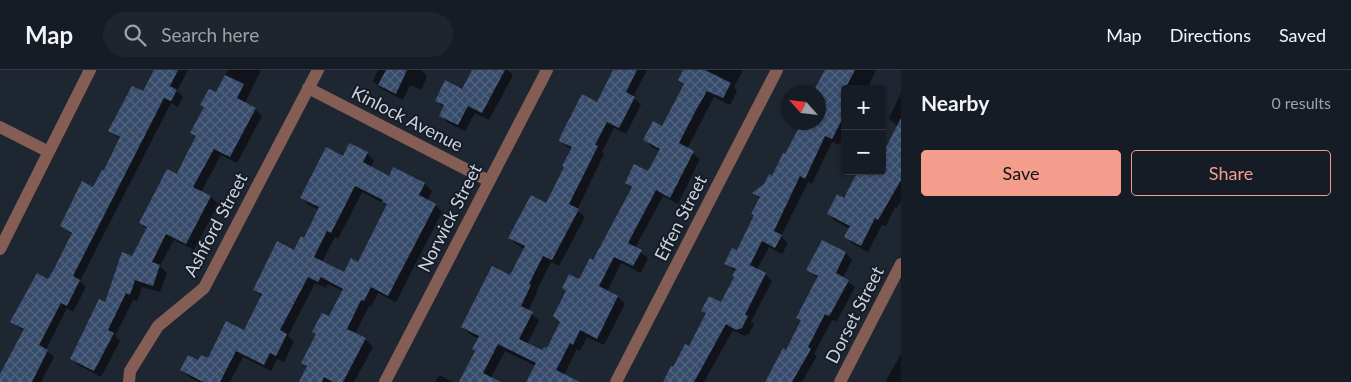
<!DOCTYPE html>
<meta charset="utf-8">
<style>
:root{--surface:#161c25;--page:#1f252d;--text:#f1f3f6;--muted:#9ea1a7;--line:#353a42;--accent:#f49d8d}
body{margin:0;font-family:Lato,sans-serif;background:var(--page);color:var(--text)}
.controls{position:absolute;right:15px;top:15px;display:grid;overflow:hidden;border-radius:5px;box-shadow:0 1px 4px #0004}
.controls button{width:45px;height:45px;display:grid;place-items:center;padding:0;border:0;border-bottom:1px solid var(--line);background:var(--surface);color:var(--text);font:25px sans-serif}
.compass{position:absolute;left:781px;top:15px;width:45px;height:45px;border-radius:50%;background:var(--surface);box-shadow:0 1px 4px #0004;rotate:297deg}
.list{margin:0;padding:0;list-style:none}
h2{display:flex;justify-content:space-between;align-items:center;height:65px;margin:0;padding:0 20px;font-size:21px}
h2 small{font-size:16px;font-weight:400;color:var(--muted)}
.actions{display:flex;gap:10px;padding:15px 20px}
.actions a{flex:1;padding:11px 0;border:1px solid var(--accent);border-radius:5px;text-align:center;font-size:18px;color:var(--accent)}
.actions .main{background:var(--accent);color:#111}
.icon{flex:none;width:28px;height:28px;fill:none;stroke:currentColor;stroke-width:2;stroke-linecap:round;stroke-linejoin:round}
.map{position:relative;flex:none;width:901px;height:312px;overflow:hidden}
header{display:flex;align-items:center;gap:30px;box-sizing:border-box;height:70px;padding:0 25px;background:var(--surface);border-bottom:1px solid var(--line)}
header strong{font-size:24px}
nav{display:flex;gap:28px;margin-inline-start:auto;font-size:18px}
.search{width:350px;height:45px;background:var(--page);display:flex;align-items:center;gap:12px;box-sizing:border-box;padding:0 18px;border-radius:28px;color:var(--muted);font-size:19px}
main{display:flex}
aside{flex:1;background:var(--surface)}
.map>svg:first-child{display:block}
.shadow{fill:#0007;fill-rule:evenodd}
.building{fill:url(#building-cross-hatch);fill-rule:evenodd}
.lines{fill:none;stroke-linecap:round;stroke-linejoin:round}
.minor{stroke:#845d55;stroke-width:12}
.labels{text-anchor:middle;stroke-width:4;stroke-linejoin:round;paint-order:stroke}
.street-label{font-size:18px;fill:#ced3db;stroke:#151c27}
</style>
<header>
<strong>Map</strong>
<div class="search"><svg class="icon" aria-label="search" viewBox="0 0 24 24"><circle cx="10" cy="10" r="6"/><path d="M15 15l6 6"/></svg>Search here</div>
<nav><a>Map</a><a>Directions</a><a>Saved</a></nav>
</header>
<main>
<div class="map">
<svg width="901" height="312" viewBox="0 0 901 312">
<defs>
<pattern id="building-cross-hatch" width="8" height="8" patternUnits="userSpaceOnUse" patternTransform="scale(1.25)"><rect width="8" height="8" fill="#374b6b"/><path d="M0 0l8 8M0 8l8-8" fill="none" stroke="#536480"/></pattern>
</defs>
<rect width="100%" height="100%" fill="#1e2631"/>
<path class="shadow" d="M 156,0 L 188,0 L 177,21 L 183,27 L 178,37 L 171,33 L 80,211 L 86,217 L 73,242 L 67,238 L 46,280 L 54,287 L 41,312 L 0,312 L 0,306 L 24,261 L 12,252 L 48,211 L 73,165 L 61,156 L 93,118 L 104,102 L 121,70 L 109,61 L 144,23 Z
M 228,0 L 261,0 L 245,33 L 255,39 L 262,46 L 237,93 L 221,85 L 201,122 L 211,127 L 218,134 L 194,180 L 174,170 L 160,196 L 167,203 L 160,222 L 142,217 L 137,231 L 133,230 L 115,266 L 120,271 L 101,307 L 78,295 L 71,288 L 106,234 L 147,159 L 140,152 L 177,106 L 197,68 L 192,63 L 216,24 Z
M 378,0 L 422,0 L 427,7 L 421,20 L 410,15 L 403,30 L 380,18 L 373,11 Z
M 473,0 L 508,0 L 513,5 L 489,50 L 475,43 L 465,61 L 448,53 L 440,45 L 444,38 L 436,30 L 463,21 Z
M 614,0 L 647,0 L 633,27 L 641,35 L 626,64 L 614,58 L 602,82 L 604,84 L 577,140 L 585,147 L 559,196 L 551,192 L 536,222 L 537,223 L 528,241 L 539,250 L 527,274 L 542,282 L 547,280 L 580,211 L 594,192 L 632,119 L 626,113 L 649,103 L 660,81 L 652,77 L 645,70 L 663,57 L 685,16 L 679,10 L 684,0 L 743,0 L 734,17 L 737,21 L 730,35 L 714,27 L 687,79 L 700,89 L 678,134 L 663,126 L 635,178 L 648,188 L 641,203 L 621,193 L 607,222 L 618,227 L 625,234 L 604,275 L 587,267 L 580,281 L 577,279 L 564,305 L 576,312 L 527,312 L 536,296 L 505,281 L 490,310 L 492,312 L 460,312 L 476,282 L 479,269 L 470,264 L 463,257 L 511,207 L 525,179 L 516,174 L 509,167 L 547,134 L 565,98 L 572,80 L 560,70 L 597,33 Z
M 826,0 L 876,0 L 867,19 L 845,19 L 845,64 L 839,75 L 832,72 L 812,114 L 808,112 L 781,166 L 788,173 L 782,184 L 769,177 L 757,200 L 765,204 L 772,211 L 751,252 L 754,254 L 749,264 L 744,266 L 733,260 L 704,312 L 665,312 L 672,298 L 673,299 L 689,278 L 706,244 L 703,241 L 721,234 L 736,202 L 726,193 L 737,182 L 755,146 L 760,129 L 754,123 L 772,107 L 786,86 L 801,57 L 799,56 L 801,52 L 818,52 L 818,22 L 814,22 Z
M 901,23 L 901,131 L 897,138 L 895,137 L 886,156 L 882,155 L 868,182 L 853,174 L 846,167 L 850,159 L 835,151 L 828,144 L 882,101 L 897,56 L 889,48 Z
M 367,83 L 374,91 L 370,98 L 389,107 L 425,114 L 432,121 L 427,131 L 435,135 L 442,142 L 396,232 L 378,223 L 371,237 L 369,236 L 355,264 L 366,270 L 373,277 L 354,312 L 300,312 L 307,298 L 303,293 L 330,248 L 343,221 L 328,214 L 326,218 L 315,213 L 288,266 L 294,272 L 284,292 L 277,289 L 271,301 L 243,287 L 230,312 L 198,312 L 189,307 L 182,300 L 199,291 L 208,290 L 244,261 L 262,227 L 254,219 L 294,182 L 304,169 L 319,140 L 309,135 L 302,128 L 343,88 ZM 362,122 L 388,136 L 359,193 L 345,204 L 322,192 L 335,167 L 338,169 Z
M 822,171 L 846,183 L 852,190 L 843,208 L 855,217 L 837,251 L 832,250 L 814,284 L 817,286 L 802,312 L 765,312 L 783,280 L 786,281 L 801,251 L 798,248 L 818,208 L 808,200 Z
M 901,284 L 901,312 L 886,312 L 888,307 Z
M 439,305 L 453,312 L 435,312 Z"/>
<path class="building" d="M 154,0 L 178,0 L 170,16 L 177,20 L 171,31 L 164,28 L 73,206 L 80,210 L 67,236 L 61,233 L 39,275 L 48,280 L 32,312 L 0,312 L 0,304 L 24,259 L 10,252 L 37,203 L 48,209 L 55,197 L 72,163 L 60,156 L 82,111 L 93,117 L 102,100 L 104,100 L 120,67 L 108,61 L 132,16 L 143,21 Z
M 386,0 L 407,0 L 396,24 L 378,15 Z
M 472,0 L 505,0 L 482,43 L 468,36 L 458,55 L 439,46 L 444,35 L 435,31 L 445,10 L 462,19 Z
M 613,0 L 637,0 L 626,22 L 635,27 L 619,58 L 607,52 L 595,75 L 598,76 L 569,134 L 579,139 L 552,190 L 543,186 L 529,214 L 531,215 L 521,236 L 533,242 L 519,269 L 542,280 L 544,277 L 547,278 L 560,252 L 553,246 L 566,221 L 562,218 L 569,204 L 579,209 L 590,188 L 593,190 L 632,117 L 625,113 L 634,94 L 648,101 L 660,79 L 643,70 L 653,51 L 662,56 L 684,14 L 678,10 L 683,0 L 705,0 L 731,13 L 723,28 L 707,21 L 696,40 L 679,73 L 694,81 L 670,128 L 656,120 L 628,173 L 642,180 L 633,196 L 614,187 L 599,216 L 618,226 L 597,269 L 580,260 L 573,275 L 570,273 L 556,300 L 580,312 L 526,312 L 536,293 L 498,274 L 483,303 L 501,312 L 459,312 L 475,281 L 472,279 L 479,266 L 461,257 L 492,196 L 510,205 L 525,176 L 508,168 L 531,125 L 546,133 L 564,97 L 562,96 L 572,77 L 559,71 L 561,65 L 582,24 L 597,32 Z
M 825,0 L 855,0 L 845,19 L 845,44 L 832,69 L 825,66 L 805,109 L 800,106 L 774,161 L 782,165 L 775,178 L 762,171 L 750,195 L 766,203 L 745,245 L 748,246 L 742,258 L 736,260 L 726,254 L 694,312 L 663,312 L 671,296 L 673,297 L 685,274 L 689,276 L 706,243 L 701,241 L 709,226 L 721,232 L 734,207 L 732,206 L 736,199 L 724,194 L 732,178 L 737,180 L 754,145 L 751,144 L 760,127 L 752,123 L 764,114 L 769,104 L 772,106 L 783,83 L 785,84 L 801,54 L 799,52 L 818,52 L 818,22 L 813,22 Z
M 225,5 L 244,14 L 237,28 L 256,38 L 230,87 L 214,79 L 193,117 L 211,126 L 186,174 L 166,164 L 152,192 L 160,195 L 153,216 L 135,210 L 130,225 L 126,223 L 108,260 L 114,263 L 94,301 L 70,289 L 99,229 L 105,232 L 122,182 L 132,186 L 147,157 L 139,153 L 167,99 L 177,104 L 182,93 L 196,66 L 190,63 L 204,37 L 200,35 L 209,19 L 216,22 Z
M 901,48 L 901,110 L 878,150 L 875,148 L 861,176 L 844,167 L 850,156 L 827,144 L 837,124 L 844,128 L 858,101 L 882,101 L 882,85 Z
M 349,73 L 368,82 L 363,92 L 389,106 L 393,97 L 425,113 L 419,125 L 436,134 L 388,226 L 371,217 L 364,231 L 361,230 L 347,259 L 366,268 L 343,312 L 333,312 L 324,307 L 322,312 L 299,312 L 307,296 L 301,293 L 316,264 L 312,262 L 322,243 L 329,246 L 343,219 L 321,207 L 318,212 L 308,207 L 280,260 L 287,264 L 276,286 L 270,283 L 264,295 L 236,281 L 220,312 L 203,312 L 180,300 L 188,285 L 198,290 L 201,285 L 208,288 L 226,251 L 244,260 L 262,224 L 253,220 L 277,171 L 294,180 L 301,166 L 304,168 L 319,137 L 300,128 L 326,77 L 343,86 ZM 355,116 L 383,130 L 382,132 L 387,134 L 358,192 L 351,188 L 344,202 L 314,187 L 327,161 L 331,163 Z
M 822,170 L 846,182 L 836,203 L 849,210 L 830,245 L 828,246 L 825,244 L 808,277 L 811,279 L 792,312 L 765,312 L 783,278 L 786,280 L 801,250 L 796,248 L 818,206 L 806,200 Z"/>
<g class="lines">
<path class="minor" d="M 308,18 L 489,111
M 0,57 L 49,82
M 0,179 L 90,0
M 129,312 L 130,301 L 158,256 L 204,218 L 318,0
M 385,312 L 547,0
M 616,312 L 777,0
M 840,312 L 901,194"/>
</g>
<g class="labels">
<g class="street-label">
<text transform="translate(407 49) rotate(27)" y="6">Kinlock Avenue</text>
<text transform="translate(450 148) rotate(-63)" y="6">Norwick Street</text>
<text transform="translate(681 148) rotate(-63)" y="6">Effen Street</text>
<text transform="translate(216 155) rotate(-62)" y="6">Ashford Street</text>
<text transform="translate(855 245) rotate(-63)" y="6">Dorset Street</text>
</g>
</g>
</svg>
<div class="controls">
<button>+</button>
<button>−</button>
</div>
<svg class="compass" viewBox="-18 -18 36 36"><path d="M0-13l5 13h-10z" fill="#e53935"/><path d="M0 13l5-13h-10z" fill="#9ea1a7"/></svg>
</div>
<aside>
<h2>Nearby<small>0 results</small></h2>
<ul class="list">
</ul>
<div class="actions"><a class="main">Save</a><a>Share</a></div>
</aside>
</main>
